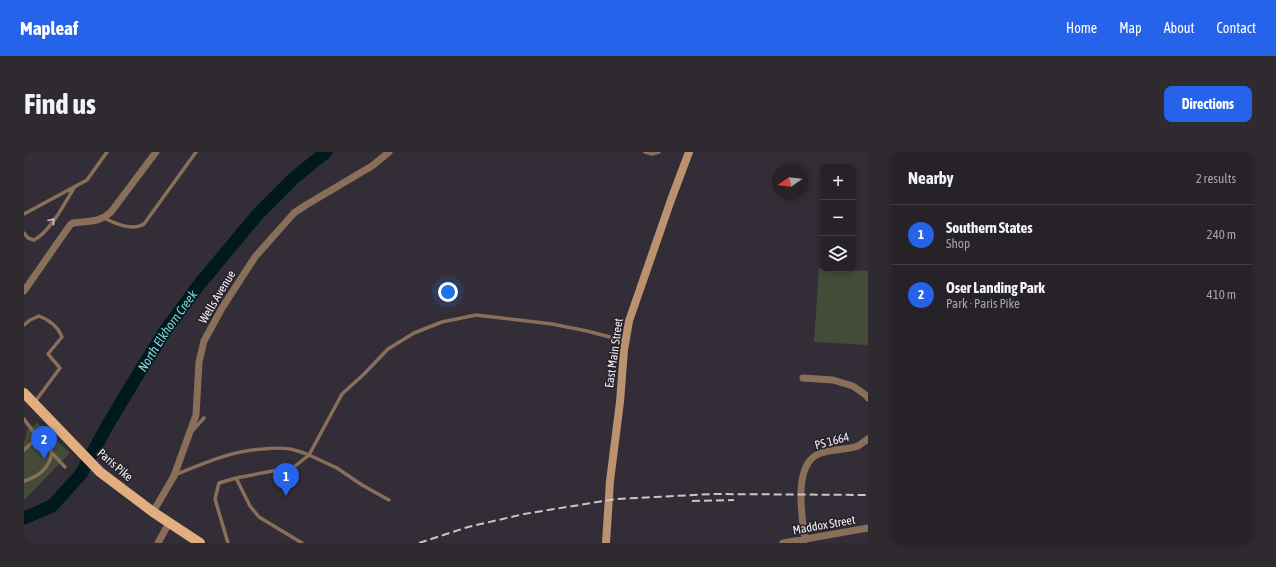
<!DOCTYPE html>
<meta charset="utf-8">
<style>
:root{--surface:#262228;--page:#2e2a30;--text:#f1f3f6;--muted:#a4a4a8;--line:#423f45;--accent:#2563eb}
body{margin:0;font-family:"Asap Condensed",sans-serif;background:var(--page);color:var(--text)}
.controls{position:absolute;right:12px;top:12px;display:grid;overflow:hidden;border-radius:8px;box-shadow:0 2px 6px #0003}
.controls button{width:36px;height:36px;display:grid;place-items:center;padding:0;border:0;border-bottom:1px solid var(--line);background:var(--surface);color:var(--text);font:20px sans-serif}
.compass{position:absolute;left:748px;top:12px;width:36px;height:36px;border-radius:50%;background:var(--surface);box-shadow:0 2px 6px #0003;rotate:256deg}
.you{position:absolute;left:424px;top:140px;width:14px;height:14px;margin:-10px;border:3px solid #fff;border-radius:50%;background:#1a73e8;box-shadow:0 0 0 6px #1a73e833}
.badge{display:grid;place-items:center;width:26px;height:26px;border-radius:50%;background:var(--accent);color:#fff;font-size:13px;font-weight:700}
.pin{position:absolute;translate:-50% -33px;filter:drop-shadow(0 1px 2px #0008)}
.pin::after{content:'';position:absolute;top:21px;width:14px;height:12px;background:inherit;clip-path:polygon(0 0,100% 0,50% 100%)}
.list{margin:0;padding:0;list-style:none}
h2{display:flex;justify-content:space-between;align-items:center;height:52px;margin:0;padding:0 16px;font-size:17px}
h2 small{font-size:13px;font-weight:400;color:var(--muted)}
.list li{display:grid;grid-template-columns:26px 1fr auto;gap:12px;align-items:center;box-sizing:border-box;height:60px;padding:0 16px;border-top:1px solid var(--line)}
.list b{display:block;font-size:15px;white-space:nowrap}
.list p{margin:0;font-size:13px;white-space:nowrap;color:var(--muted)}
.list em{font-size:13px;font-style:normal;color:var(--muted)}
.icon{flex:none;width:22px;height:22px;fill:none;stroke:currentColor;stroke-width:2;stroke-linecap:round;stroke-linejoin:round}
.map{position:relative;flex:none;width:844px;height:391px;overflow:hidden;border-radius:8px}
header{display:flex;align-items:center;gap:24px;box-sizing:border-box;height:56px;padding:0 20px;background:var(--accent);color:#fff}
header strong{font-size:19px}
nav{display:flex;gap:22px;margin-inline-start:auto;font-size:14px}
.intro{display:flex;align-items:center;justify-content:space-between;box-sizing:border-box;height:96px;padding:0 24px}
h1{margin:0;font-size:28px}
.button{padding:10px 18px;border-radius:8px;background:var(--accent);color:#fff;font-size:14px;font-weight:700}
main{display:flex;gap:24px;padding:0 24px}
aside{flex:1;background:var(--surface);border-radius:8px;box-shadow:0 2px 6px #0003}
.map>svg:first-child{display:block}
.green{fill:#444c39}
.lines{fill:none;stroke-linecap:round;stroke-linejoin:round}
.river{stroke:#00191c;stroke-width:13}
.lane{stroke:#896f59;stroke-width:3.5}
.street{stroke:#896f59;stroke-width:7}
.secondary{stroke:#bb926f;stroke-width:8}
.primary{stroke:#e2ad7f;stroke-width:10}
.rail{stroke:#c8c5cb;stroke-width:2;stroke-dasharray:8 4;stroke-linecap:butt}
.oneway{stroke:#cdc2be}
.labels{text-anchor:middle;stroke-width:3.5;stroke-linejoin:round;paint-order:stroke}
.street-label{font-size:12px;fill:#f2eff5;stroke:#28242c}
.water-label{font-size:13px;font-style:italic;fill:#8ad2d9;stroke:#28242c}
</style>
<header>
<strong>Mapleaf</strong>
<nav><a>Home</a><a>Map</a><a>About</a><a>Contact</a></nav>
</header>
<div class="intro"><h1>Find us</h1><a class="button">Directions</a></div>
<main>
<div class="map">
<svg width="844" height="391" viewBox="0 0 844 391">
<rect width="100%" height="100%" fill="#322d36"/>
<path class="green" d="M 795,116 L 799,116 L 799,117 L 844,119 L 844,193 L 790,190 Z
M 13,271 L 46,301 L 0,348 L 0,290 L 2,285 L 3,278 Z"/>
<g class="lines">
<path class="river" id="s1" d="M 0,366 L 28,354 L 57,322 L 83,274 L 113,224 L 141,179 L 174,134 L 234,62 L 271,25 L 302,0"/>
<path class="lane" d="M 621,0 L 628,2 L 635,0
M 0,62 L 63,28 L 83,0
M 80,66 C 92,72 108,79 120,72 L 172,0
M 0,81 L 4,86 L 10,88 C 27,79 40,52 50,36
M 0,173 L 6,168 L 15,164 C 25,168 34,174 38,185 L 24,202 L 36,216 L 10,251
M 0,267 L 11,282 L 28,301 C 25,316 14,325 0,329
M 168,279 L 180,266
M 0,298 L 11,288 L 11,282
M 28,301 L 41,315
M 151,323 C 180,311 207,299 239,297 C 249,296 261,295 270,298 C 275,299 280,301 285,303 L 318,242 L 339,223 L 364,197 L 390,181 L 418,170 L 452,163 L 528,172 L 563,179 L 601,189
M 212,326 L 226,354 L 235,365 L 278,391
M 204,391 L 191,347 L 195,331 L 212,326 L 270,315 L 285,303 L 313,316 L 338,333 L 365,348"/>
<path class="street" d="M 0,139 L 46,73 L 49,71 C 65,69 75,71 87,60 L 132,0
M 779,226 L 809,228 L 829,234 L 843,244 L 844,246
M 129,360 L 150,324 L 172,263 L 175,210 L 180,189 L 198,156 L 231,105 L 270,61 L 282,53 L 348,14 L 365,0
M 781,388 C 778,365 768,310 797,301 C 809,297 823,298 834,294 C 837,292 841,289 844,287
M 134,391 L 145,371
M 759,391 L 844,376"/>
<path class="secondary" d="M 582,391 L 586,329 L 596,250 L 600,198 L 605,169 L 647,48 L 665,0"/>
<path class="primary" d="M 0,241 L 76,320 L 129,360 L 176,391"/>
<path class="rail" d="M 668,349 L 710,348
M 395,391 L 444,375 L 500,362 L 592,347 L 689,342 L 844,343"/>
</g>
<defs><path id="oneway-chevron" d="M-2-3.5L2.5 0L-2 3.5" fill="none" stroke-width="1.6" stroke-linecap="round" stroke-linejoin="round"/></defs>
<use class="oneway" href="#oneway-chevron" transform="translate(28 69) rotate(-52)"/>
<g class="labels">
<g class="street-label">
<text transform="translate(193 145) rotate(-59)" y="4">Wells Avenue</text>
<text transform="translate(590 201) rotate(-82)" y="4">East Main Street</text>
<text transform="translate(808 289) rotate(-15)" y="4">PS 1664</text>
<text transform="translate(91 313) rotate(41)" y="4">Paris Pike</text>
<text transform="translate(800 373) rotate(-10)" y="4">Maddox Street</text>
</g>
<g class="water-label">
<text dy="5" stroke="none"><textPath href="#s1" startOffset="241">North Elkhorn Creek</textPath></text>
</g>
</g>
</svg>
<div class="controls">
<button>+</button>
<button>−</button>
<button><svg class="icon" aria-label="layers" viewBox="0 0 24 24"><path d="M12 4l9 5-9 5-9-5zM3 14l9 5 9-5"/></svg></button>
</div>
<svg class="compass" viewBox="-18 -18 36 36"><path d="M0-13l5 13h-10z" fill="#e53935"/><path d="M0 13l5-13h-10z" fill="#a4a4a8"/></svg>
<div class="you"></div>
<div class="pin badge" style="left:262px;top:344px">1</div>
<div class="pin badge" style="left:20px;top:307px">2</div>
</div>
<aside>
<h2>Nearby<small>2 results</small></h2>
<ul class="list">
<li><span class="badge">1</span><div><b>Southern States</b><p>Shop</p></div><em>240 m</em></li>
<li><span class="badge">2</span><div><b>Oser Landing Park</b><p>Park · Paris Pike</p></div><em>410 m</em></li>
</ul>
</aside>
</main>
